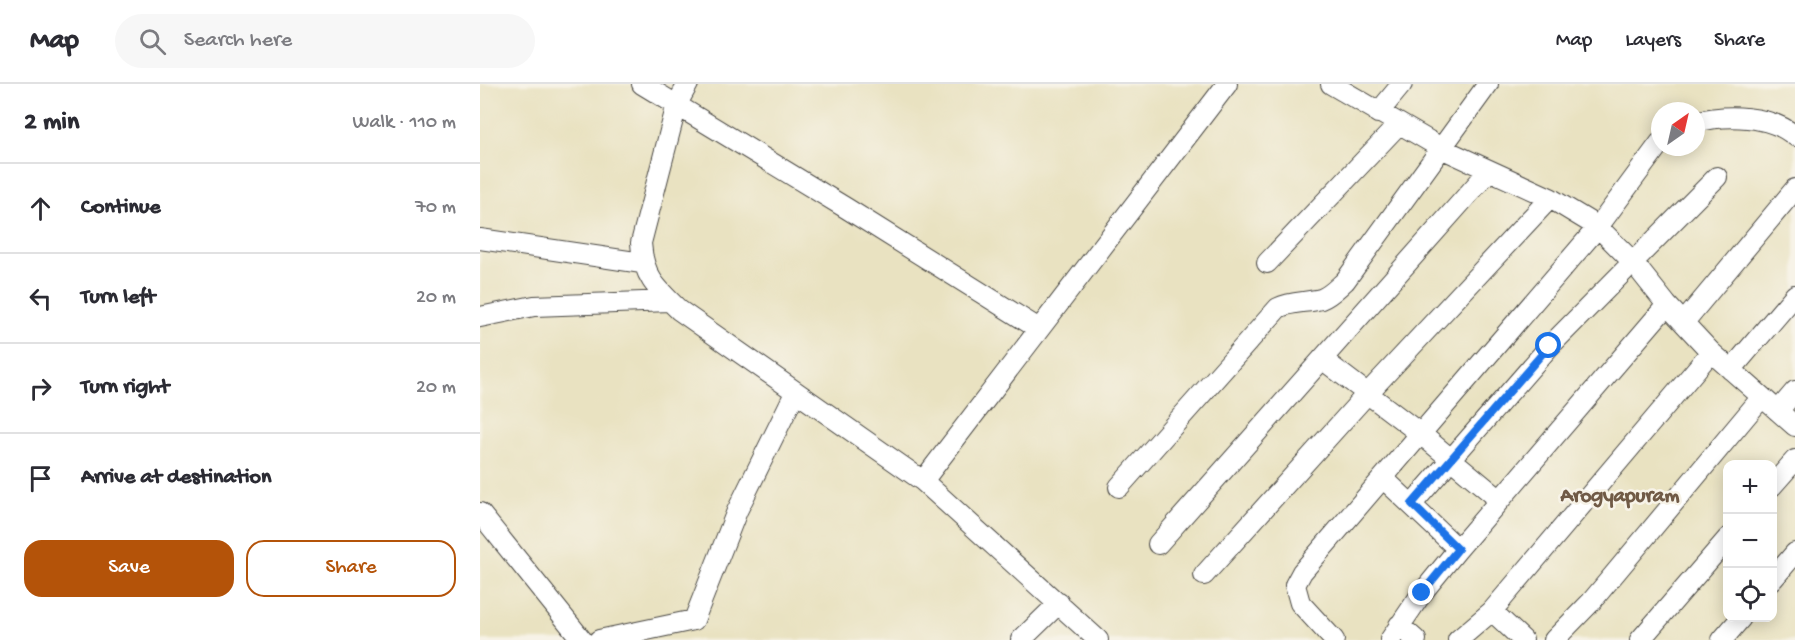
<!DOCTYPE html>
<meta charset="utf-8">
<style>
:root{--surface:#fff;--page:#f7f7f7;--text:#2b2b33;--muted:#7c7c81;--line:#e1e1e2;--accent:#b45309}
body{margin:0;font-family:"Gochi Hand",sans-serif;background:var(--page);color:var(--text)}
.controls{position:absolute;right:18px;bottom:18px;display:grid;overflow:hidden;border-radius:12px;box-shadow:0 3px 15px #0003}
.controls button{width:54px;height:54px;display:grid;place-items:center;padding:0;border:0;border-bottom:2px solid var(--line);background:var(--surface);color:var(--text);font:30px sans-serif}
.compass{position:absolute;left:1171px;top:18px;width:54px;height:54px;border-radius:50%;background:var(--surface);box-shadow:0 3px 15px #0003;rotate:34deg}
.stop{position:absolute;width:18px;height:18px;margin:-14px;border:4px solid #1a73e8;border-radius:50%;background:#fff}
.stop.end{background:#1a73e8;border-color:#fff;box-shadow:0 2px 6px #0008}
.list{margin:0;padding:0;list-style:none}
h2{display:flex;justify-content:space-between;align-items:center;height:78px;margin:0;padding:0 24px;font-size:26px}
h2 small{font-size:20px;font-weight:400;color:var(--muted)}
.list li{display:grid;grid-template-columns:39px 1fr auto;gap:18px;align-items:center;box-sizing:border-box;height:90px;padding:0 24px;border-top:2px solid var(--line)}
.list b{display:block;font-size:22px;white-space:nowrap}
.list em{font-size:20px;font-style:normal;color:var(--muted)}
.actions{display:flex;gap:12px;padding:18px 24px}
.actions a{flex:1;padding:14px 0;border:2px solid var(--accent);border-radius:18px;text-align:center;font-size:21px;color:var(--accent)}
.actions .main{background:var(--accent);color:#fff}
.icon{flex:none;width:33px;height:33px;fill:none;stroke:currentColor;stroke-width:2;stroke-linecap:round;stroke-linejoin:round}
.map{position:relative;flex:none;width:1315px;height:556px;overflow:hidden}
header{display:flex;align-items:center;gap:36px;box-sizing:border-box;height:84px;padding:0 30px;background:var(--surface);border-bottom:2px solid var(--line)}
header strong{font-size:28px}
nav{display:flex;gap:33px;margin-inline-start:auto;font-size:21px}
.search{width:420px;height:54px;background:var(--page);display:flex;align-items:center;gap:15px;box-sizing:border-box;padding:0 21px;border-radius:33px;color:var(--muted);font-size:22px}
main{display:flex}
aside{flex:1;background:var(--surface)}
.map>svg:first-child{display:block}
.lines{fill:none;stroke-linecap:round;stroke-linejoin:round}
.street-casing{stroke:#484642;stroke-width:22}
.street{stroke:#fff;stroke-width:20}
.route{stroke:#1a73e8;stroke-width:8}
.labels{text-anchor:middle;stroke-width:5;stroke-linejoin:round;paint-order:stroke}
.quarter-label{font-size:21px;font-weight:bold;fill:#705a46;stroke:#f7f3e8}
</style>
<header>
<strong>Map</strong>
<div class="search"><svg class="icon" aria-label="search" viewBox="0 0 24 24"><circle cx="10" cy="10" r="6"/><path d="M15 15l6 6"/></svg>Search here</div>
<nav><a>Map</a><a>Layers</a><a>Share</a></nav>
</header>
<main>
<aside>
<h2>2 min<small>Walk · 110 m</small></h2>
<ul class="list">
<li><svg class="icon" aria-label="ahead" viewBox="0 0 24 24"><path d="M12 20V5M6 11l6-6 6 6"/></svg><div><b>Continue</b></div><em>70 m</em></li>
<li><svg class="icon" aria-label="left" viewBox="0 0 24 24"><path d="M17 20v-9H6M10 6l-5 5 5 5"/></svg><div><b>Turn left</b></div><em>20 m</em></li>
<li><svg class="icon" aria-label="right" viewBox="0 0 24 24"><path d="M7 20v-9h11M14 6l5 5-5 5"/></svg><div><b>Turn right</b></div><em>20 m</em></li>
<li><svg class="icon" aria-label="arrive" viewBox="0 0 24 24"><path d="M6 21V4h12l-3 4 3 4H6"/></svg><div><b>Arrive at destination</b></div></li>
</ul>
<div class="actions"><a class="main">Save</a><a>Share</a></div>
</aside>
<div class="map">
<svg width="1315" height="556" viewBox="0 0 1315 556">
<rect width="100%" height="100%" fill="#f7f3e8"/>
<filter id="ink" filterUnits="userSpaceOnUse"><feTurbulence type="fractalNoise" baseFrequency=".0167" numOctaves="2"/><feDisplacementMap in="SourceGraphic" scale="12" xChannelSelector="R" yChannelSelector="G"/><feConvolveMatrix kernelMatrix="1 2 1 2 8 2 1 2 1" color-interpolation-filters="sRGB"/></filter>
<filter id="wash" filterUnits="userSpaceOnUse"><feTurbulence type="fractalNoise" baseFrequency=".008" numOctaves="4" result="noise"/><feDisplacementMap in="SourceGraphic" scale="24" xChannelSelector="R" yChannelSelector="G"/><feGaussianBlur stdDeviation="1.35" result="paint"/><feColorMatrix in="noise" values="0 0 0 0 0 0 0 0 0 0 0 0 0 0 0 0 0 1.4 0 .05"/><feComposite in="paint" operator="in"/></filter>
<g filter="url(#wash)">
<rect width="100%" height="100%" fill="#e9e2c1"/>
</g>
<g filter="url(#ink)">
<g class="lines">
<defs>
<path id="street" d="M 162,0 L 366,124 L 559,245
M 208,0 L 197,20 L 161,159 C 163,192 176,204 199,226 L 443,397 L 618,556
M 851,0 L 963,65 L 1070,114 L 1118,143 L 1152,177 L 1187,221 L 1231,268 L 1315,342
M 898,29 L 922,0
M 1216,38 C 1246,30 1291,31 1315,52
M 0,155 L 162,179
M 787,179 L 918,41
M 0,233 L 54,222 L 190,217
M 1204,238 L 1315,105
M 842,275 L 942,351 L 1020,416
M 1251,286 L 1315,211
M 1298,327 L 1315,307
M 904,395 L 978,465
M 443,397 L 747,0
M 1292,402 L 1315,376
M 639,403 L 798,224 C 812,217 826,219 841,215 C 850,212 857,204 865,197 L 1008,0
M 932,420 L 1069,263 L 1237,93
M 0,429 L 102,556
M 678,460 L 1008,88
M 724,491 L 887,310 L 1070,114
M 1292,496 L 1315,469
M 1012,527 L 1043,556
M 919,541 L 936,556
M 119,556 L 214,536 L 257,427 L 315,309
M 541,556 L 579,519
M 854,556 L 820,519 L 815,501 L 822,488 L 1118,143 L 1180,59
M 910,556 L 942,509 L 978,465 L 1187,221
M 978,556 L 1012,527 L 1231,268
M 1074,556 L 1111,518 L 1282,313
M 1160,556 L 1248,454
M 1242,556 L 1261,534"/>
</defs>
<use href="#street" class="street-casing"/>
<use href="#street" class="street"/>
</g>
</g>
<g class="lines" filter="url(#ink)">
<path class="route" d="M 942,509 L 978,465 L 932,420 L 1069,262"/>
</g>
<g class="labels">
<g class="quarter-label">
<text x="1140" y="417">Arogyapuram</text>
</g>
</g>
</svg>
<div class="controls">
<button>+</button>
<button>−</button>
<button><svg class="icon" aria-label="locate" viewBox="0 0 24 24"><circle cx="12" cy="12" r="6"/><path d="M12 2v4M12 18v4M2 12h4M18 12h4"/></svg></button>
</div>
<svg class="compass" viewBox="-18 -18 36 36"><path d="M0-13l5 13h-10z" fill="#e53935"/><path d="M0 13l5-13h-10z" fill="#7c7c81"/></svg>
<div class="stop" style="left:1069px;top:262px"></div>
<div class="stop end" style="left:942px;top:509px"></div>
</div>
</main>
